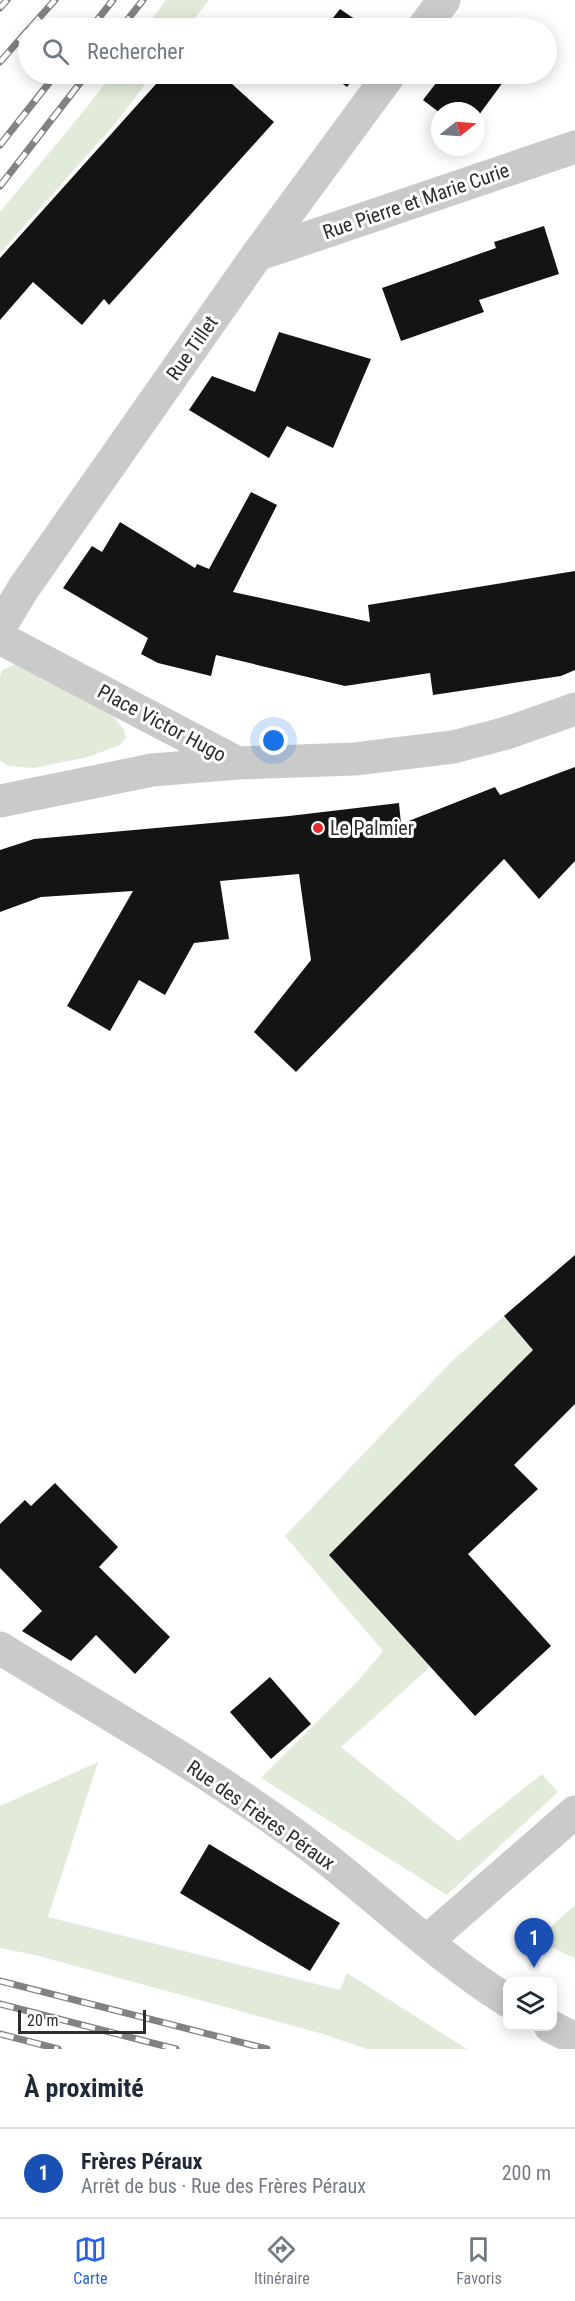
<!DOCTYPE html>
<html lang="fr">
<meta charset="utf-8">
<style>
:root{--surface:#fff;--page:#f2f2f3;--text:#1f2937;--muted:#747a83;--line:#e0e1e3;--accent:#2563eb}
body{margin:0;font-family:"Roboto Condensed",sans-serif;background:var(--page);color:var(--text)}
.controls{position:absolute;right:18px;bottom:18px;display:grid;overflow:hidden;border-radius:12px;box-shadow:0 3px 15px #0003}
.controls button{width:54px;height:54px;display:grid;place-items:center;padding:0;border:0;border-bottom:2px solid var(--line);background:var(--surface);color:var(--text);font:30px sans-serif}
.compass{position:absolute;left:431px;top:102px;width:54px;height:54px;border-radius:50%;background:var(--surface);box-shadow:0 3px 15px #0003;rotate:73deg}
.scale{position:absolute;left:18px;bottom:15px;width:128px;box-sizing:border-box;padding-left:6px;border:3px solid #2d2d2d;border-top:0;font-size:16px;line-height:21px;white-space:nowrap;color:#2d2d2d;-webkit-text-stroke:4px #fff;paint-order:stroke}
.you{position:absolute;left:274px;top:741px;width:21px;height:21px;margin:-15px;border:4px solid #fff;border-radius:50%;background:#1a73e8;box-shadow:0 0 0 9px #1a73e833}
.badge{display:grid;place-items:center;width:39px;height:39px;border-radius:50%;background:var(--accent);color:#fff;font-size:20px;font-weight:700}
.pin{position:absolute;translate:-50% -50px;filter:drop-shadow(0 2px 3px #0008)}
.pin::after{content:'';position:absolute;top:32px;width:21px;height:18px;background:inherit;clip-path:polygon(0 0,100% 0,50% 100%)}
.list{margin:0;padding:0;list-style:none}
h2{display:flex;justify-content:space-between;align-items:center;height:78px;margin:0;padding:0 24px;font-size:26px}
h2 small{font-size:20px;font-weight:400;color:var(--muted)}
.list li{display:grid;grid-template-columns:39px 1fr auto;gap:18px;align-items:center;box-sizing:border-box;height:90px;padding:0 24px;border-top:2px solid var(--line)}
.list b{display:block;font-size:22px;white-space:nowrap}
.list p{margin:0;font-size:20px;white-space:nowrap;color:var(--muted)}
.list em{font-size:20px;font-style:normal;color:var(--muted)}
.icon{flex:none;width:33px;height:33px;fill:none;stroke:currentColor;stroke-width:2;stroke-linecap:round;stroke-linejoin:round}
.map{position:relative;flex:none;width:575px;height:2049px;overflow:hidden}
.search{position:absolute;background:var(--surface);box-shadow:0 3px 15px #0003;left:18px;right:18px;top:18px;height:66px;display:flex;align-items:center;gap:15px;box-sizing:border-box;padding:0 21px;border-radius:33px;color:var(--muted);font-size:22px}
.sheet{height:168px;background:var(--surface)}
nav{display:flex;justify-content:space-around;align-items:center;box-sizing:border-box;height:84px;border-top:2px solid var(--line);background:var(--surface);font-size:16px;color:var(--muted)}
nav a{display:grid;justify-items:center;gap:3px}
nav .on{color:var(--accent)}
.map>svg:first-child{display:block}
.green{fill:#e2ebda}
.building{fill:#141414}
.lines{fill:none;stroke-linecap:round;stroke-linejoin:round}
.street{stroke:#cacaca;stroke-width:33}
.rail-casing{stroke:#828282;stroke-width:7}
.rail{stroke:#fff;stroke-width:4.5;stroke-dasharray:14;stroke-linecap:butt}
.poi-dot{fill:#e62d2d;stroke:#fff;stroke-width:2}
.labels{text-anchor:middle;stroke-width:6;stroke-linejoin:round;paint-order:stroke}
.street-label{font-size:20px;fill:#2d2d2d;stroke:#fff}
.poi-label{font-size:20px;fill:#2d2d2d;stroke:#fff;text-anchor:start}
</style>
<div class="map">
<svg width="575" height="2049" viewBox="0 0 575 2049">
<rect width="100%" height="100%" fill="#fff"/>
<path class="green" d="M 166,0 L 209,0 L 187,28 L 145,28 Z
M 112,74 L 153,74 L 115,124 L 0,253 L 0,212 L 87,107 Z
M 16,664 L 38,669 L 113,716 L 124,730 L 126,738 L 120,745 L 88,757 L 33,768 L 8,766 L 0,760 L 0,677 L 2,670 Z
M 504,1316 L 533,1350 L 330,1555 L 430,1667 L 341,1747 L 458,1841 L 542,1774 L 558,1792 L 447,1895 L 261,1778 L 358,1681 L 383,1651 L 285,1536 L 453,1360 Z
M 98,1762 L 48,1917 L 340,1990 L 347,1973 L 467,2049 L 367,2049 L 323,2034 L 35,1955 L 0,1948 L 0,1806 Z
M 575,1905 L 575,1958 L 536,1940 Z"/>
<path class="building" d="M 340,9 L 368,28 L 325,28 Z
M 165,74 L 221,74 L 274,122 L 109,305 L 104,299 L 82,325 L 33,282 L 0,320 L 0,258 Z
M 329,74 L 357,74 L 347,87 Z
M 443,74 L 509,74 L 476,119 L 476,111 L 440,111 L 440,113 L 423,100 Z
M 544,226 L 559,274 L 479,300 L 484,312 L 401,341 L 382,288 L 496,248 L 494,242 Z
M 279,332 L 371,359 L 333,448 L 287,426 L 269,458 L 189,410 L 212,376 L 255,392 Z
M 251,492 L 277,505 L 233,592 L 370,622 L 368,605 L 575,571 L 575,670 L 561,676 L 433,695 L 430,673 L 345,686 L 216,655 L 211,676 L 158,663 L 141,654 L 148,638 L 63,588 L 92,546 L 102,552 L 120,522 L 195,568 L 197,564 L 209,569 Z
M 575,767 L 575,861 L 539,899 L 504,859 L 296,1072 L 254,1032 L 311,960 L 299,874 L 220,881 L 229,939 L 194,943 L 165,995 L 139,980 L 110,1031 L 67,1006 L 133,891 L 41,897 L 0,912 L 0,850 L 34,839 L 289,816 L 399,803 L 401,824 L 495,787 L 500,795 Z
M 575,1255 L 575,1404 L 514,1465 L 538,1489 L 468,1554 L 551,1646 L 475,1716 L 329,1555 L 533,1350 L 504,1316 Z
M 55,1483 L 118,1547 L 99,1567 L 170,1637 L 135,1674 L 96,1635 L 71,1661 L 22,1631 L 42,1611 L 0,1568 L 0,1524 L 25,1500 L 31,1506 Z
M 270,1677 L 311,1724 L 271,1759 L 230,1712 Z
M 209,1844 L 340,1923 L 310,1971 L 180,1893 Z"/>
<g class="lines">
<path class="street" d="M 423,28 L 444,0
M 257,255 L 575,147
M 0,627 L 23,589 L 257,255 L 390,74
M 0,638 L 238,763
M 0,801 L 152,770 L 238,763 L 355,759 L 453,747 L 507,733 L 575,709
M 0,1648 C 105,1713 216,1774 314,1849 C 379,1899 438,1957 508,2001
M 427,1941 L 575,1812
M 550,2026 L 575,2039"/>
<defs>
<path id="rail" d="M 0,8 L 7,0
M 30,28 L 55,0
M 91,28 L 113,0
M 121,28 L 143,0
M 0,62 L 28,30
M 0,145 L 56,74
M 0,186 L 87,74
M 0,1981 L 267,2049
M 0,2004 L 176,2049
M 0,2034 L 58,2049"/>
</defs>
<use href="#rail" class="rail-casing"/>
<use href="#rail" class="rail"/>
</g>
<circle class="poi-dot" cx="318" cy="828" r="6"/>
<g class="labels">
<g class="street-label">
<text transform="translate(416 201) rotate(-19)" y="7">Rue Pierre et Marie Curie</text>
<text transform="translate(192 348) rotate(-55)" y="7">Rue Tillet</text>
<text transform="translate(162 723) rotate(28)" y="7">Place Victor Hugo</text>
<text transform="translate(261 1815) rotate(35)" y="7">Rue des Frères Péraux</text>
</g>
<g class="poi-label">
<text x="330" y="835">Le Palmier</text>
</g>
</g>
</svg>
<div class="controls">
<button><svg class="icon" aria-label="layers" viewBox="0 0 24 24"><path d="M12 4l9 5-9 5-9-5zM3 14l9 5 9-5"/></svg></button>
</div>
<svg class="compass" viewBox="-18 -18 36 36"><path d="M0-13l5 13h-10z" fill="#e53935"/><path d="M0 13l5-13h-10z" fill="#747a83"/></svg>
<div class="scale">20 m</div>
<div class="you"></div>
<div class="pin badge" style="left:534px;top:1968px;background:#1a4fb4">1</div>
<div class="search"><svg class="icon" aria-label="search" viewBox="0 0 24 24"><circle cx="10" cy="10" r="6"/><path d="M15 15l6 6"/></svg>Rechercher</div>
</div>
<section class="sheet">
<h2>À proximité<small></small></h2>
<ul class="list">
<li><span class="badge" style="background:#1a4fb4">1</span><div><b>Frères Péraux</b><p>Arrêt de bus · Rue des Frères Péraux</p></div><em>200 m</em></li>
</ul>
</section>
<nav>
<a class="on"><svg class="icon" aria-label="map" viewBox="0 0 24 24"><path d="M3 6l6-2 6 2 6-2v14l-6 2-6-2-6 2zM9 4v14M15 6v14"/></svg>Carte</a>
<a><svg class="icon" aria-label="directions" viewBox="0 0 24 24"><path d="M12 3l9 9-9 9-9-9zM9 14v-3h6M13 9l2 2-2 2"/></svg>Itinéraire</a>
<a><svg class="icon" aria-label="saved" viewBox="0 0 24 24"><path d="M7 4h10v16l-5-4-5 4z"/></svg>Favoris</a>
</nav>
